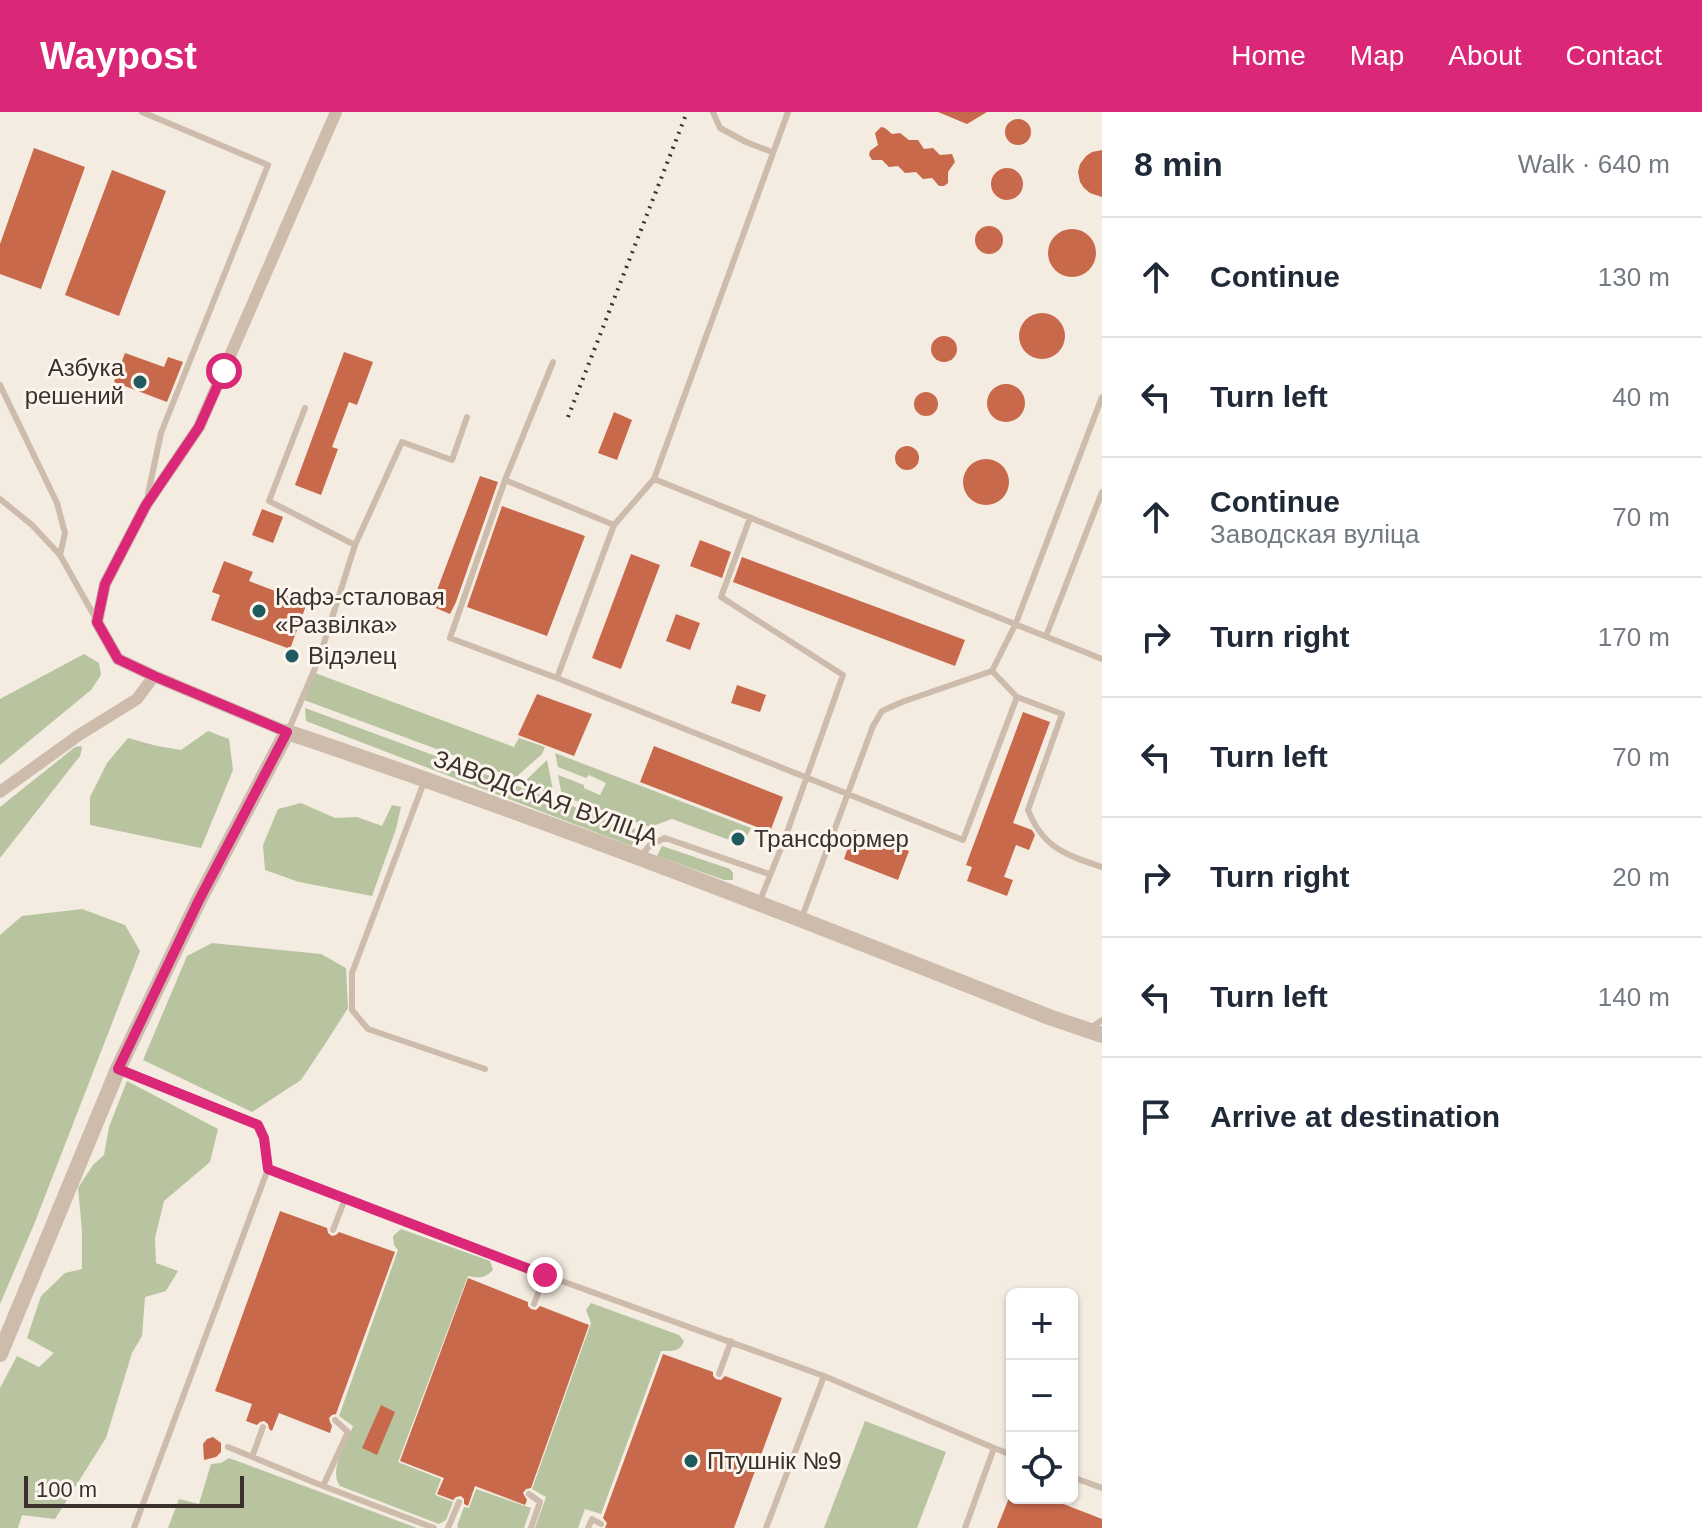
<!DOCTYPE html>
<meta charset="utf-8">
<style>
:root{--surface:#fff;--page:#f2f2f3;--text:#1f2937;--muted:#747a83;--line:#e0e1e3;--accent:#db2777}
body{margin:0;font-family:Arial,sans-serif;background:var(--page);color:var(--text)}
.controls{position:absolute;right:24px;bottom:24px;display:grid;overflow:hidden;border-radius:12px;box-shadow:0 2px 6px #0004}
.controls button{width:72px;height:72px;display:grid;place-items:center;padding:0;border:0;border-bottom:2px solid var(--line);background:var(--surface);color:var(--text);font:40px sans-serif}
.scale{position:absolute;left:24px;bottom:20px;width:220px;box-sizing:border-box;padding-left:8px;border:4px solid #3b302b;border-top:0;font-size:22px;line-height:28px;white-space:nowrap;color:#3b302b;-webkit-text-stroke:6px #fbf5ee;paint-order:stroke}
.stop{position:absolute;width:24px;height:24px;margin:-18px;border:6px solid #db2777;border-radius:50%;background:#fff}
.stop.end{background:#db2777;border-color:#fff;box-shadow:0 2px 8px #0008}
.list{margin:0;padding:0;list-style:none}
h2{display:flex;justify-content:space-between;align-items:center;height:104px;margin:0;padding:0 32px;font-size:34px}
h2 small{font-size:26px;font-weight:400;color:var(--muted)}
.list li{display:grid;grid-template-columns:52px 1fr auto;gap:24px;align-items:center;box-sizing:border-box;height:120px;padding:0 32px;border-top:2px solid var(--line)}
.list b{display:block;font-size:30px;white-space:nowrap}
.list p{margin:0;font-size:26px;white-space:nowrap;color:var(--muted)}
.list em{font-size:26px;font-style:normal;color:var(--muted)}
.icon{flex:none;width:44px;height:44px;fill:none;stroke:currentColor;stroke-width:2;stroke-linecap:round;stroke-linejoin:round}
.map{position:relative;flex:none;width:1102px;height:1416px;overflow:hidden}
header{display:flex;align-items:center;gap:48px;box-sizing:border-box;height:112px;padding:0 40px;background:var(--accent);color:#fff}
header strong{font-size:38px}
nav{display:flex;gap:44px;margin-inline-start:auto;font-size:28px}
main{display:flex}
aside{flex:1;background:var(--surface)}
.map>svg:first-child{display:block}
.green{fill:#b8c4a0}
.building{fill:#c8694b}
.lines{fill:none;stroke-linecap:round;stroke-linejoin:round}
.service{stroke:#cdbbac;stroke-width:6}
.minor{stroke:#cdbbac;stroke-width:12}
.tertiary{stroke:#cdbbac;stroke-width:16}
.rail{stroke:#3b302b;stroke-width:4;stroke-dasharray:2 6;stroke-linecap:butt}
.route{stroke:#db2777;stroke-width:10}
.poi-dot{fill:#1f5a5e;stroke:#fbf5ee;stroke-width:3}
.labels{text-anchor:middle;stroke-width:6;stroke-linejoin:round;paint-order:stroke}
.poi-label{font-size:24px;fill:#3b302b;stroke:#fbf5ee;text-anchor:start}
.street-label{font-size:24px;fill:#3b302b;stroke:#fbf5ee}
</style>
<header>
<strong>Waypost</strong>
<nav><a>Home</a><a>Map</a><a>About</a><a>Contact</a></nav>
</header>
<main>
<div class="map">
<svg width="1102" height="1416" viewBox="0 0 1102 1416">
<rect width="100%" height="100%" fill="#f4ebe1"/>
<path class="green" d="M 84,542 L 99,551 L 101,563 L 91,578 L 0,653 L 0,587 Z
M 315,561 L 514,635 L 519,626 L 545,635 L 542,642 L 515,666 L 304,588 Z
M 305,596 L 648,722 L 631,734 L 306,609 Z
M 208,619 L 229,627 L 233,658 L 201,736 L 90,713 L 90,685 L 107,651 L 128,626 L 157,634 L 181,638 Z
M 81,634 L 82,636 L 80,644 L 0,746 L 0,695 L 75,635 Z
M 555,641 L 751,716 L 743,733 L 672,707 L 650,715 L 562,684 L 558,663 L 584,673 L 584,676 L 600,683 L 606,671 L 589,663 L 586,666 L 558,655 Z
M 547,648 L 554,683 L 523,671 Z
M 301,691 L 335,706 L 357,705 L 382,714 L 392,693 L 401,695 L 396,717 L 372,784 L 299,770 L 265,758 L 263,733 L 278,697 Z
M 662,734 L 730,757 L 733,761 L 733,768 L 724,768 L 657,744 Z
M 82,797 L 125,813 L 140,839 L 35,1110 L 0,1192 L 0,823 L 22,804 Z
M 212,831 L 321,842 L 346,856 L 348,896 L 329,926 L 301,968 L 252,1000 L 143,948 L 187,844 Z
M 127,969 L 218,1017 L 210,1050 L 164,1089 L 155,1126 L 156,1151 L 178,1159 L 166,1179 L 145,1185 L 142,1224 L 132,1241 L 106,1326 L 55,1407 L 22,1403 L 18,1416 L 0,1416 L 0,1276 L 17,1244 L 39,1255 L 54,1241 L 27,1226 L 41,1184 L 65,1161 L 82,1157 L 82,1119 L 78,1076 L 93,1053 L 104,1043 L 109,1015 Z
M 401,1117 L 490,1149 L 493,1158 C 484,1167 479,1166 468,1164 L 398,1350 L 441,1367 L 435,1383 L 453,1390 L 446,1408 L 439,1412 L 340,1374 C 328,1358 347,1332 353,1314 L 339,1304 L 398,1138 L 394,1133 L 393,1124 Z
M 591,1191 L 679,1223 L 684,1229 C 681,1240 671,1239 661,1239 L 601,1402 L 585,1397 L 578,1416 L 535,1416 L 546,1385 L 532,1377 L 591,1211 L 586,1198 Z
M 865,1309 L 946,1340 L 917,1416 L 824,1416 Z
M 229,1346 L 417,1416 L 168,1416 L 179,1387 L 199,1392 L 211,1352 L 221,1351 Z
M 476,1377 L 531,1396 L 524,1416 L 458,1416 L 457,1414 L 464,1395 L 469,1396 Z"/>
<path class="building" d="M 938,0 L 987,0 L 967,12 Z
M1005 20a13 13 0 1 1 26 0a13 13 0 1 1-26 0Z
M 881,15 L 885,16 L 892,22 L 900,21 L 909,28 L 918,28 L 924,37 L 933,36 L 940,43 L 952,42 L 955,50 L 948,60 L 948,71 L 944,74 L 939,74 L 932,66 L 923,67 L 916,60 L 905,61 L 898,54 L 889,55 L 882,48 L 872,48 L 869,43 L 870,39 L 878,33 L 875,21 Z
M 34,36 L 85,55 L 41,177 L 0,162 L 0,132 Z
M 1102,38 L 1102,85 L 1090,81 L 1084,76 L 1080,70 L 1078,60 L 1080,52 L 1086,44 L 1092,40 Z
M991 72a16 16 0 1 1 32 0a16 16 0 1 1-32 0Z
M 112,58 L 166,79 L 119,204 L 65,183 Z
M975 128a14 14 0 1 1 28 0a14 14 0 1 1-28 0Z
M1048 141a24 24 0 1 1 48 0a24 24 0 1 1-48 0Z
M1019 224a23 23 0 1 1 46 0a23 23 0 1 1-46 0Z
M931 237a13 13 0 1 1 26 0a13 13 0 1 1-26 0Z
M 344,240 L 373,250 L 357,293 L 349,290 L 332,335 L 338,337 L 321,383 L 295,373 Z
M 125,241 L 164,255 L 168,245 L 183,250 L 167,290 L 114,270 Z
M987 291a19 19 0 1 1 38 0a19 19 0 1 1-38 0Z
M914 292a12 12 0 1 1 24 0a12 12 0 1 1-24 0Z
M 614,300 L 632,308 L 617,348 L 598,341 Z
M895 346a12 12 0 1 1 24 0a12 12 0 1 1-24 0Z
M963 370a23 23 0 1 1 46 0a23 23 0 1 1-46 0Z
M 480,364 L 498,370 L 456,490 L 450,502 L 431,494 Z
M 502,394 L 585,424 L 547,524 L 467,495 Z
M 262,397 L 283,405 L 273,431 L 252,423 Z
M 700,428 L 731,440 L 722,466 L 690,454 Z
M 631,442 L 660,453 L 621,557 L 592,546 Z
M 742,445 L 965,528 L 955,554 L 733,470 Z
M 224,449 L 253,460 L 249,469 L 307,491 L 290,537 L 211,508 L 220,483 L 212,480 Z
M 676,502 L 700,511 L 690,538 L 666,529 Z
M 737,573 L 766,583 L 760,600 L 731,591 Z
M 537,582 L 592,602 L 574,644 L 518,623 Z
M 1023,600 L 1050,610 L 1013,711 L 1032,718 L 1035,723 L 1029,738 L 1016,733 L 1004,765 L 1013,768 L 1007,784 L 967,769 L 972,755 L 966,753 Z
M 654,634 L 783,685 L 770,720 L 640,670 Z
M 854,718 L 909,739 L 898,768 L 844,747 Z
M 280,1099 L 327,1116 L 328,1121 L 332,1124 L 336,1123 L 339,1120 L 395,1140 L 336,1302 L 332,1303 L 329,1306 L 330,1310 L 332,1314 L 330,1321 L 279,1301 L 272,1319 L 269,1317 L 268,1312 L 264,1309 L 260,1310 L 257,1313 L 246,1309 L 252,1292 L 215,1279 Z
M 468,1166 L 528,1190 L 528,1194 L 531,1197 L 536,1198 L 540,1194 L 589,1213 L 531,1376 L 526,1377 L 523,1381 L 527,1388 L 525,1393 L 475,1374 L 468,1394 L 464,1392 L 464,1387 L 461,1384 L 456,1385 L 453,1388 L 437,1382 L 444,1366 L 400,1349 Z
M 663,1242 L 713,1260 L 713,1264 L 716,1267 L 721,1268 L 725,1264 L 782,1286 L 734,1416 L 605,1416 L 607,1411 L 603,1406 Z
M 381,1293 L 395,1300 L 377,1343 L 362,1336 Z
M 213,1325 L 221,1331 L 221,1340 L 216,1345 L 204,1348 L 203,1332 L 207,1327 Z
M 1009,1386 L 1048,1386 L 1102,1407 L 1102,1416 L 997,1416 Z"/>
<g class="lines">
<path class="service" d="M 142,0 L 268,53 L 161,321 L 148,382
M 713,0 L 720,16 L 746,30 L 772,40
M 0,273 L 57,391 L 65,421 L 60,443
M 305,296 L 269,389 L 355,433
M 654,367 L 1102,547
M 505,368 L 553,250
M 0,387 L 32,413 L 60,443 L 96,507
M 750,406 L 721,485 L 843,563 L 785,726 L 759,791
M 614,413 L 505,368 L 450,526 L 557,566 L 963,728 L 1017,585 L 992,559
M 1046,524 L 1102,380
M 557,566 L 614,413 L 654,367 L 788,0
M 1017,585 L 1062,602 L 1028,698 C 1043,736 1066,743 1102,755
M 289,617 L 319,547 L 355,433 L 402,330 L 452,348 L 467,305
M 424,670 L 352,861 L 352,898 L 368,917 L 485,957
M 641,744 L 650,733 L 665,726 L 769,762
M 802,805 L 873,614 L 882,599 L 902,590 L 992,559 L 1016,511 L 1102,285
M 1091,916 L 1102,908
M 118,957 L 258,1013 L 264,1026 L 268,1057
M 333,1118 L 345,1087
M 534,1192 L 545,1163
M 719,1262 L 731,1229
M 228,1335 L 323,1374 L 434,1416
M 252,1345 L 263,1315
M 1072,1365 L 1102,1376
M 323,1374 L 348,1320 L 335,1308
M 529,1382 L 540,1390 L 531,1416
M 134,1416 L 268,1057 L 545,1163 L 824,1264
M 448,1416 L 459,1390
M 588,1416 L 592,1407 L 601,1412
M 766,1416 L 824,1264 L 994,1336
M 965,1416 L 994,1336 L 1012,1343"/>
<path class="minor" d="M 287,620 L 154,564 L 118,547 L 97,510 L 105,472 L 146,393 L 199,315 L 336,0
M 0,680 L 79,623 L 137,587 L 154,564"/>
<path class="tertiary" d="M 0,1242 L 118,957 L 199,788 L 287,620 C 544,706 797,805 1049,905 L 1102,923"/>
<path class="rail" d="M 568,305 L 687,0"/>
</g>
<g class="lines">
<path class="route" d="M 224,259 L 199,315 L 146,393 L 105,472 L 97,510 L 118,547 L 154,564 L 287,620 L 199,788 L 118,957 L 258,1013 L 264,1026 L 268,1057 L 545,1163"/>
</g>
<g class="poi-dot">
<circle cx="140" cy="270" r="8"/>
<circle cx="259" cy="499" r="8"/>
<circle cx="292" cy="544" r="8"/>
<circle cx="738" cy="727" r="8"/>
<circle cx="691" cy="1349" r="8"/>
</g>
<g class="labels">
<g class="poi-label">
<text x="124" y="264" text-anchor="end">Азбука<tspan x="124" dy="28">решений</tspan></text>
<text x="275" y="493">Кафэ-сталовая<tspan x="275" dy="28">«Развілка»</tspan></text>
<text x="308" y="552">Відэлец</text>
<text x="754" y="735">Трансформер</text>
<text x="707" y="1357">Птушнік №9</text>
</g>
<g class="street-label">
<text transform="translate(546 686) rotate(20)" y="8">ЗАВОДСКАЯ ВУЛІЦА</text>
</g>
</g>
</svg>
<div class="controls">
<button>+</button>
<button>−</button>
<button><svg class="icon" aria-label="locate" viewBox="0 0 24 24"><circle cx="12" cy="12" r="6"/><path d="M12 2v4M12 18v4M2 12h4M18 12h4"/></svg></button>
</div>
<div class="scale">100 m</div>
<div class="stop" style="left:224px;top:259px"></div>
<div class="stop end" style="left:545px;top:1163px"></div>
</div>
<aside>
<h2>8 min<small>Walk · 640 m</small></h2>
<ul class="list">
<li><svg class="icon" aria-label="ahead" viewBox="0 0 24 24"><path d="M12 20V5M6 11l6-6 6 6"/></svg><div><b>Continue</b></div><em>130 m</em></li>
<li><svg class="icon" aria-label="left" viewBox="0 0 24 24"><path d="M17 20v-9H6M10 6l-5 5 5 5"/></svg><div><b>Turn left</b></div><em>40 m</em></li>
<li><svg class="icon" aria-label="ahead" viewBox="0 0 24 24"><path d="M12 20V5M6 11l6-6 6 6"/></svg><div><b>Continue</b><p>Заводская вуліца</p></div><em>70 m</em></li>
<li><svg class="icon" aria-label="right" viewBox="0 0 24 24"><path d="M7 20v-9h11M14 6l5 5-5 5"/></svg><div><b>Turn right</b></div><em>170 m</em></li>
<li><svg class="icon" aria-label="left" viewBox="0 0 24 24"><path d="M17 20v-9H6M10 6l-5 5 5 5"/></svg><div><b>Turn left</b></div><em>70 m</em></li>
<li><svg class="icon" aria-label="right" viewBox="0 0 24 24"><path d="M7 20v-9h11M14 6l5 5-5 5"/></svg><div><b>Turn right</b></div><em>20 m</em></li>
<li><svg class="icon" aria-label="left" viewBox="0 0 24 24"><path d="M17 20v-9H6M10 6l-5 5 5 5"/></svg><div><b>Turn left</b></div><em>140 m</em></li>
<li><svg class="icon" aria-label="arrive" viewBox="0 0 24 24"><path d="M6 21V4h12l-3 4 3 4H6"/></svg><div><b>Arrive at destination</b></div></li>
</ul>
</aside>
</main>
